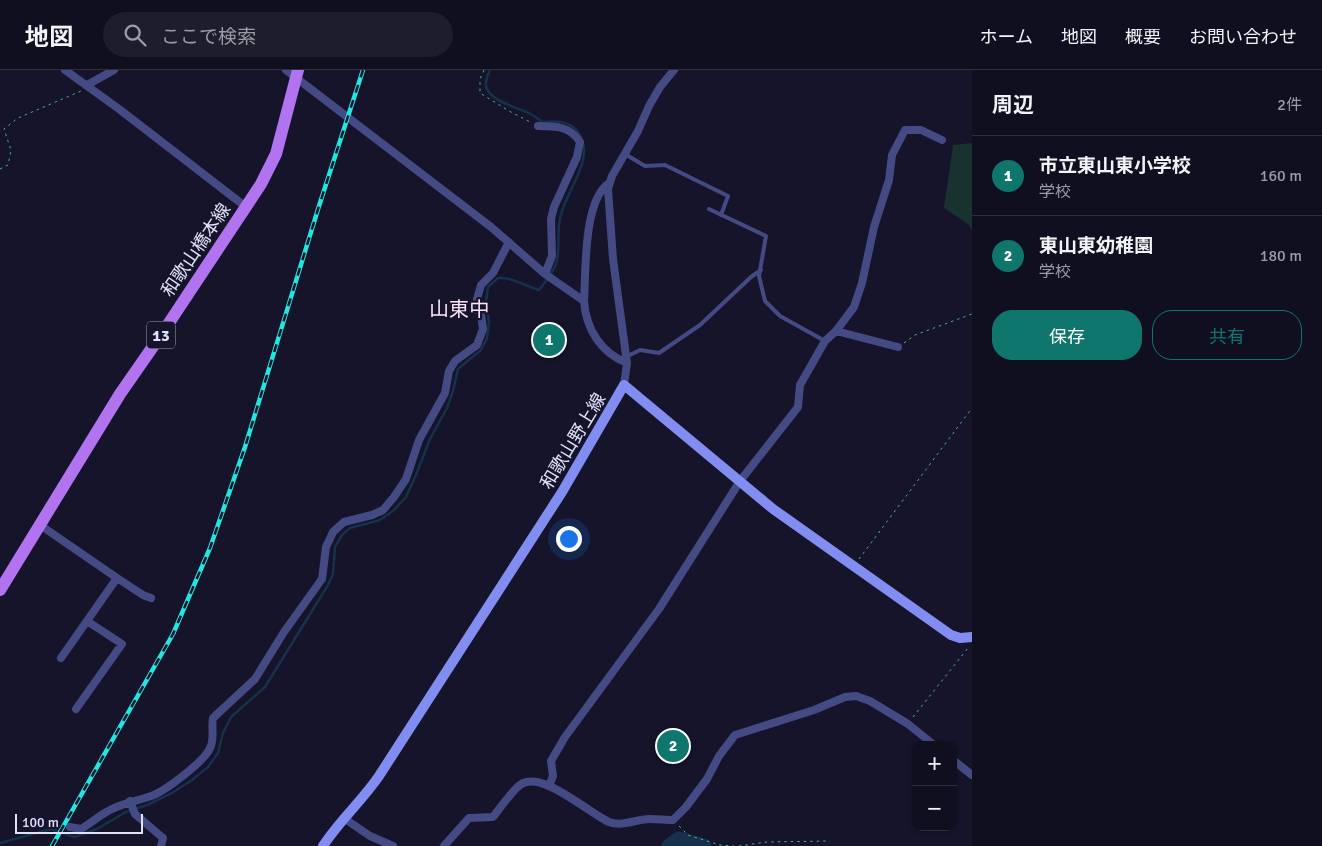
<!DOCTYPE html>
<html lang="ja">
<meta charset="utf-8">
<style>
:root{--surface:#100f20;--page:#1e1d2d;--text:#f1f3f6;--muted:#9c9ca5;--line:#302f3e;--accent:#0f766e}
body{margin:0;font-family:Signika,"Noto Sans JP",sans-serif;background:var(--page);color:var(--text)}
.controls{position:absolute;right:15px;bottom:15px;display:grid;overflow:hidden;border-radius:10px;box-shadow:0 1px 4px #0004}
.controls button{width:45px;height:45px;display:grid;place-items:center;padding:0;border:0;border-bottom:1px solid var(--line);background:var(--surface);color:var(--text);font:25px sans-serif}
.scale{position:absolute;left:15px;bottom:12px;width:128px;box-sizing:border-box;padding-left:5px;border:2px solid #e0e1fc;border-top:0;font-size:14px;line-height:18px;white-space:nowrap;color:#e0e1fc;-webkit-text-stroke:4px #15142a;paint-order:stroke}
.you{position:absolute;left:568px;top:468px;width:18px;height:18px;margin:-12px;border:4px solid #fff;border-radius:50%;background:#1a73e8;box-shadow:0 0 0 8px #1a73e833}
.badge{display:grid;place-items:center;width:32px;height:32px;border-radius:50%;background:var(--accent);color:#fff;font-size:16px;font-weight:700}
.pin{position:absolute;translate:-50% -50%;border:2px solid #fff;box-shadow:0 1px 5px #0006}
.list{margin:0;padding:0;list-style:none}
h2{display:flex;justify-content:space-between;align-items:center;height:65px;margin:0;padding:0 20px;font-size:21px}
h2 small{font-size:16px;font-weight:400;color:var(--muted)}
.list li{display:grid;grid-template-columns:32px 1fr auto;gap:15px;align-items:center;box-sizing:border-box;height:80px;padding:0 20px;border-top:1px solid var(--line)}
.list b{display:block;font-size:19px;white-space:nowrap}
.list p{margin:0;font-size:16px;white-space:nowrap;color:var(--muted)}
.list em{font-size:16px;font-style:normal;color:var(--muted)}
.actions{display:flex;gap:10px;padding:15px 20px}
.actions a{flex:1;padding:11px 0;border:1px solid var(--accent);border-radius:20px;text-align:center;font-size:18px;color:var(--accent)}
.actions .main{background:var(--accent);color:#fff}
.icon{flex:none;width:28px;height:28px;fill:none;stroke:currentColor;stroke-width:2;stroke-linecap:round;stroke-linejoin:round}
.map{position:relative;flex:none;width:972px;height:776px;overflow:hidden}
header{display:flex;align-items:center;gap:30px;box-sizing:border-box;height:70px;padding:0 25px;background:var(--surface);border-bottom:1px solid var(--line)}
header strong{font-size:24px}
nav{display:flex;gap:28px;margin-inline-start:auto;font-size:18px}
.search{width:350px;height:45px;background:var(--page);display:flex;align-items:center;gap:12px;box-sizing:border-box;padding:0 18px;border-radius:28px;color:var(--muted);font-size:19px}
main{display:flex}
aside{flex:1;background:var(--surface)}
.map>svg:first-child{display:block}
.green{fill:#18332f}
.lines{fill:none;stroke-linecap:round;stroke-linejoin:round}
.stream{stroke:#16314c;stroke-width:2.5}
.river{stroke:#16314c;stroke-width:15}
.path{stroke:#3fb19c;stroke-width:1;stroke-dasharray:2.5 4;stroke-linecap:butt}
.service{stroke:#444a83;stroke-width:4}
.minor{stroke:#444a83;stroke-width:8}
.secondary{stroke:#828df1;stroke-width:10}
.primary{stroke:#b273f0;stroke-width:12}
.rail-casing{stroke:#21e7e2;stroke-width:4.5}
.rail{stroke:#15142a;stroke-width:2.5;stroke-dasharray:8;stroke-linecap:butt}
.labels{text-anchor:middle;stroke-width:4.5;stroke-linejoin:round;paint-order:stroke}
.shield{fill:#15142a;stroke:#a3a4bd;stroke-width:1}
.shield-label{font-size:16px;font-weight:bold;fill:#e0e1fc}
.street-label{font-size:18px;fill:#e0e1fc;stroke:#15142a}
.quarter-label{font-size:20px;fill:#fce2f6;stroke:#15142a}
</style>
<header>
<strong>地図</strong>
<div class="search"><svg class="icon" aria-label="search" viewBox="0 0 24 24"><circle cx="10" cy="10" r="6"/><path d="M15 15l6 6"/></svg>ここで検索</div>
<nav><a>ホーム</a><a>地図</a><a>概要</a><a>お問い合わせ</a></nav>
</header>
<main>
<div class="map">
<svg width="972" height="776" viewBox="0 0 972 776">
<rect width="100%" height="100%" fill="#15142a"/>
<path class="green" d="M 972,73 L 972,160 L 968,154 L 944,138 L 953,75 Z"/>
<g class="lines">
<path class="stream" d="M 0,773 L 51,759 L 74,767 L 97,759 L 126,742 L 147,735 L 172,723 L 192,710 L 208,697 L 218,683 L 223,663 L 231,647 L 265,617 L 328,515 L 333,504 L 335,477 L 342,465 L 350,458 L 380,450 L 393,441 L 406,427 L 416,405 L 430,369 L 447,338 L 453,321 L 458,299 L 481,280 L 487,268 L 489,252 L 486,232 L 488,217 L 498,208 C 512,207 525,216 539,220 C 545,212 553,203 556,194 C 561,179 556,160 561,144 C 568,118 596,88 578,62 C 569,50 556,51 543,52 C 538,49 534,46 529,43 C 518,38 488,30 486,16 C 485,10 488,5 490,0"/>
<path class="river" d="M 669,776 L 679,769 L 704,776"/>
<path class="path" d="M 484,0 L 480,9 L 480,23 L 509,41 L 532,53
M 0,99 L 8,95 L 11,80 L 4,59 L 18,48 L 81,21
M 904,273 L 915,265 L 972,244
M 859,489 L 972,338
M 913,647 L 968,578
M 679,756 L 688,765 L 720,775 L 734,776
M 739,776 L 767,772 L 830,771"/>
<path class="service" d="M 625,84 L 645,96 L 665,95 L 728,126 L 721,145
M 709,139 L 766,166 L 759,206 L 765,231 L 780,246 L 825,271
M 626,287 L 640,280 L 659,283 L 700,255 L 751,207 L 761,200"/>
<path class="minor" d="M 65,0 L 119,39 L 246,137
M 286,0 L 491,157 L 545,204 L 584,231
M 87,15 L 114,0
M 538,56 C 555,56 570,56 580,72 L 577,87 L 554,137 L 551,149 L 552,186 L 545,204
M 609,113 C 583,131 586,202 584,231 C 586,259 601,283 627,293
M 836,261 L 898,277
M 624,315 L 627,293 L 613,189 L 608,119 L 612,106 L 638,61 L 649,36 L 660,17 L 674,0
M 40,455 L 117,508 L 143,525 L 151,528
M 61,588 L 117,508
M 76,639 L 122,574 L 87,551
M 953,690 L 972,705
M 549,716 L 553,706 L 551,691 L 565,667 L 659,539 L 740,411 L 798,337 L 800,315 L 825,271 L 836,261 L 854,237 L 862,213 L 874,157 L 889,110 L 892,85 L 905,60 L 921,60 L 942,70
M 130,731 L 135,744 L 163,768 L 161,776
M 345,749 L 370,766 L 393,776
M 70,757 L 81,759 C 91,753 100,745 110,740 C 123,733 137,731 151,726 C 164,722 205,691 210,678 C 215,669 211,658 213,648 L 255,609 L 284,562 L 322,509 L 326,477 L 333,462 L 344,452 L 372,445 L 383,440 L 394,427 L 406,409 L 419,370 L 445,323 L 449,301 L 455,291 L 477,275 L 483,259 L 481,244 L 477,239 L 477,229 L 481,215 L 493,203 L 509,172
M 444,776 L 469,748 L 493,747 C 500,738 512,721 520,715 C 541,699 590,744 609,752 C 622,757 637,749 650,749 C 658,749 666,750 673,750 L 686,737 L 707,709 L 719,686 L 735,665 L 814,640 L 845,627 L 856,626 L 870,631 L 908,654 L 934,675"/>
<path class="secondary" d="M 323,776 C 339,751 362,731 379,706 L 562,422 L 624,315 L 773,439 L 951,565 L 960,568 L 972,567"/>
<path class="primary" d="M 0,520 L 120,324 L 161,265 L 261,114 L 276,84 L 298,0"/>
<defs>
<path id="rail" d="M 52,776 L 173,564 L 210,478 L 245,377 L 319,136 L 363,0"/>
</defs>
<use href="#rail" class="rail-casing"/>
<use href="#rail" class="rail"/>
</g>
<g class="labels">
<rect class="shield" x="147" y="251.5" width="28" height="27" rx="4"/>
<g class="shield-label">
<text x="161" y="271">13</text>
</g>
<g class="street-label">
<text transform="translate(196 180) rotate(-56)" y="6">和歌山橋本線</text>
<text transform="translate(573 371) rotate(-59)" y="6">和歌山野上線</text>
</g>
<g class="quarter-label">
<text x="459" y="246">山東中</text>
</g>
</g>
</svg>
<div class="controls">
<button>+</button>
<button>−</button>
</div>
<div class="scale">100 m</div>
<div class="you"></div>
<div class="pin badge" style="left:549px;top:270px">1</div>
<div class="pin badge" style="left:673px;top:676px">2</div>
</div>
<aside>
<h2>周辺<small>2件</small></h2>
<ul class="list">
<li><span class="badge">1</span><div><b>市立東山東小学校</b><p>学校</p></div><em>160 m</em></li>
<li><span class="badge">2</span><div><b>東山東幼稚園</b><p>学校</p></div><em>180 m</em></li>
</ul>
<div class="actions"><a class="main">保存</a><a>共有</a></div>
</aside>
</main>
